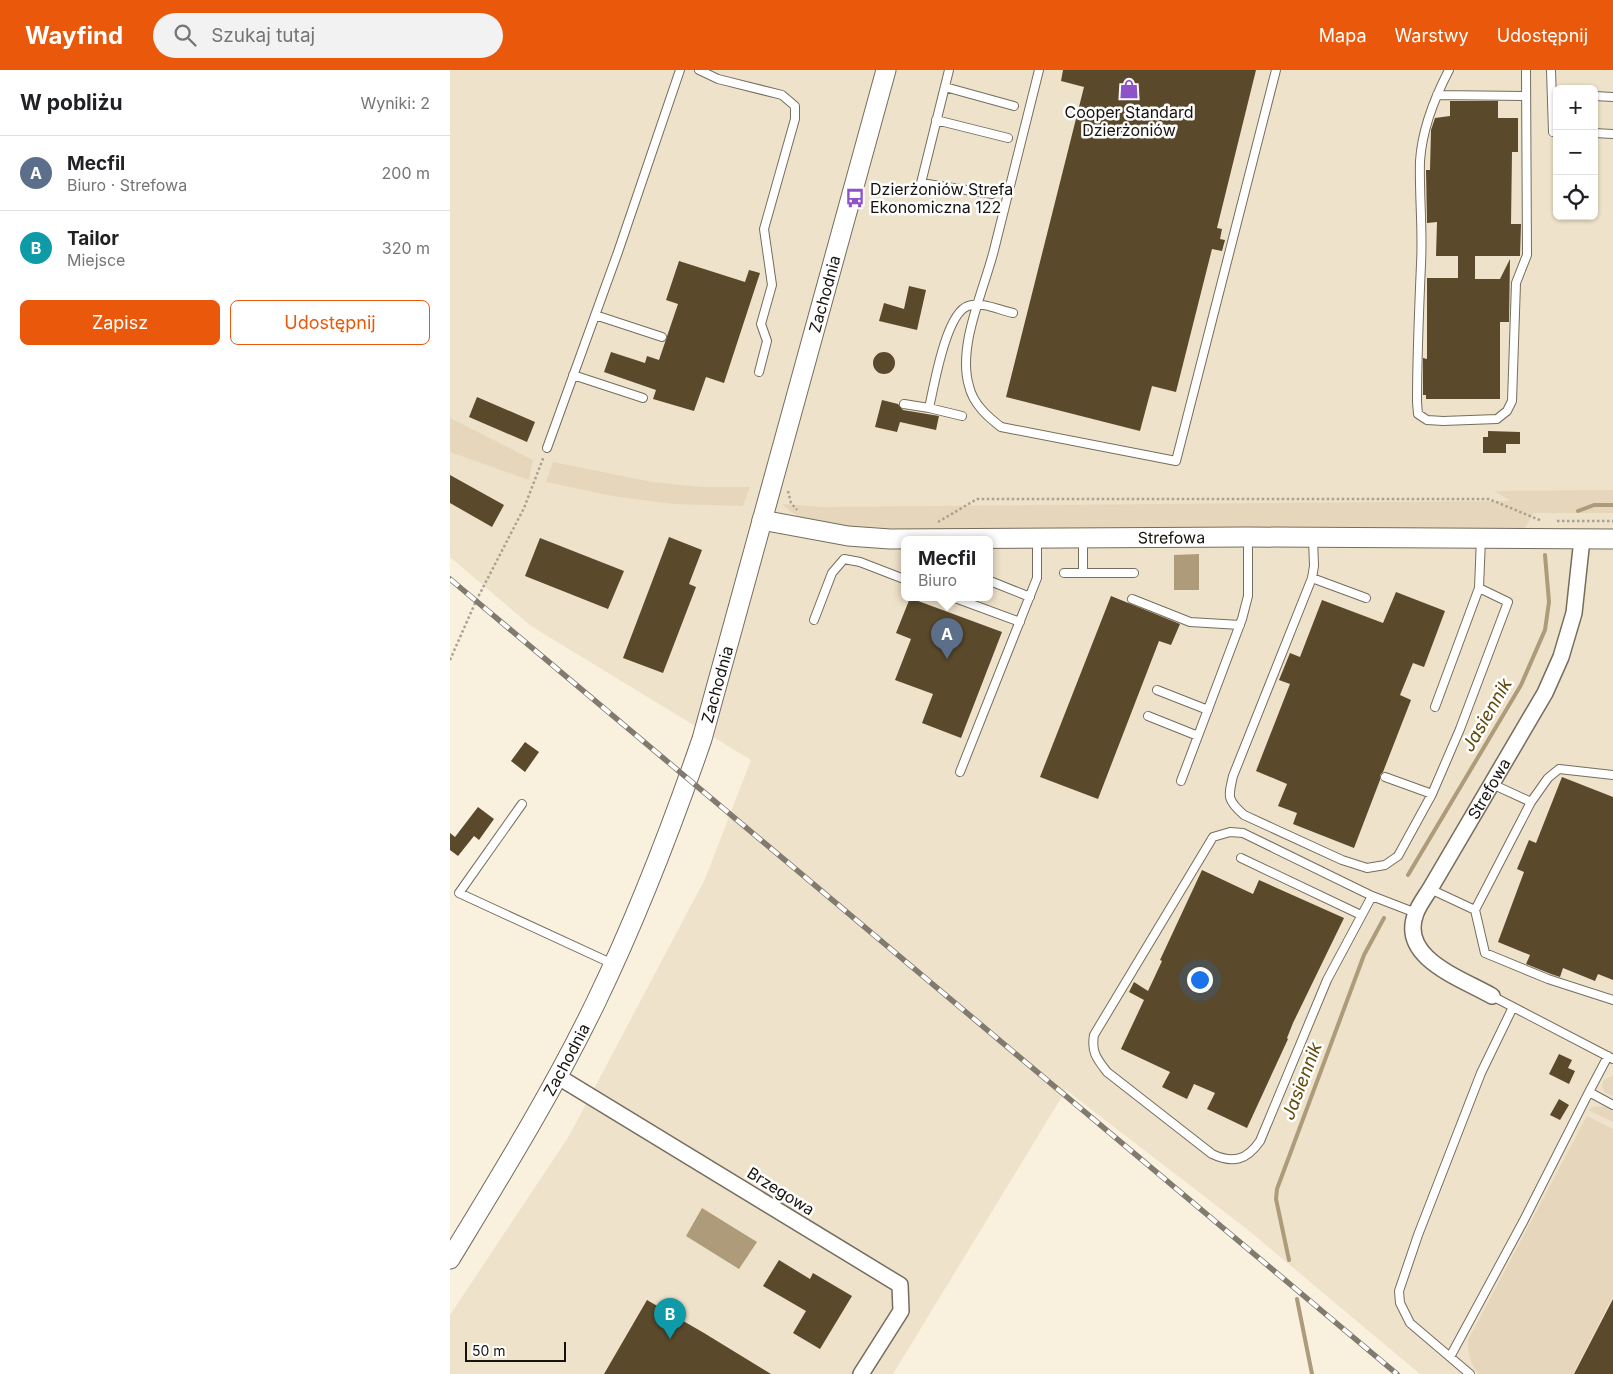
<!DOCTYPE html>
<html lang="pl">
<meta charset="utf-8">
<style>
:root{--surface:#fff;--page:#f2f2f2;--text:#202124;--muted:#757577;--line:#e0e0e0;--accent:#ea580c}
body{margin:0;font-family:Inter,sans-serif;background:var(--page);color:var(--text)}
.controls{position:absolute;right:15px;top:15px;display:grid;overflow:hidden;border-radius:8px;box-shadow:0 1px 4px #0004}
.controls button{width:45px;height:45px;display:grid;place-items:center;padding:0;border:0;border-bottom:1px solid var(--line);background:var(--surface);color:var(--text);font:25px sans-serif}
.scale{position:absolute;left:15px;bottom:12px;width:101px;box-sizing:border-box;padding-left:5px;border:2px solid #16120d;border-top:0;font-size:14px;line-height:18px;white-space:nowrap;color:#16120d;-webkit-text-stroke:4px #fefefe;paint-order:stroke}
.you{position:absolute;left:749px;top:909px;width:18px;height:18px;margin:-12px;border:4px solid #fff;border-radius:50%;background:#1a73e8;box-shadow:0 0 0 8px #1a73e833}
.badge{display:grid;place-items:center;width:32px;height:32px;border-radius:50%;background:var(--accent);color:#fff;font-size:16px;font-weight:700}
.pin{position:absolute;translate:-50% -41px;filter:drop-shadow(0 1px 2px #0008)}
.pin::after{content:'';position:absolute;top:26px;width:18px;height:15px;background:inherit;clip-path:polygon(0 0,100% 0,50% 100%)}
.popup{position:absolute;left:451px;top:466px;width:92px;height:65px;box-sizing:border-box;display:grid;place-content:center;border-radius:8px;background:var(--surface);filter:drop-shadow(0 1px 4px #0005);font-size:16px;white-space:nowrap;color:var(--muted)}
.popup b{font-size:19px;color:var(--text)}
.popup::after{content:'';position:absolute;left:50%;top:100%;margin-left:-10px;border:10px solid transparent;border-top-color:var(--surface)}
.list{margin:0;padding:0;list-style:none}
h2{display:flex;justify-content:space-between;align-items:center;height:65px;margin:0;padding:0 20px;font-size:21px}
h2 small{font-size:16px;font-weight:400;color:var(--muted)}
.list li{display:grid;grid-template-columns:32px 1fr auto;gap:15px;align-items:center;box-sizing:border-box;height:75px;padding:0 20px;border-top:1px solid var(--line)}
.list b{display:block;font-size:19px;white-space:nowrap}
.list p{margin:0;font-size:16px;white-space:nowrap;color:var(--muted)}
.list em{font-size:16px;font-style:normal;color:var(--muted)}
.actions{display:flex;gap:10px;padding:15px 20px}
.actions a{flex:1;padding:11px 0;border:1px solid var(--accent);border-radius:8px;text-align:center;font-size:18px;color:var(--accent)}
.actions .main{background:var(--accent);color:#fff}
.icon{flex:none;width:28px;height:28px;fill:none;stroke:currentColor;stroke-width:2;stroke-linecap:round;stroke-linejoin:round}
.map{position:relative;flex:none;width:1163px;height:1304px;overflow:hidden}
header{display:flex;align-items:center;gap:30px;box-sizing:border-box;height:70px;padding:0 25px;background:var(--accent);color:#fff}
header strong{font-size:24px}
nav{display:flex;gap:28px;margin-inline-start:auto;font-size:18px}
.search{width:350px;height:45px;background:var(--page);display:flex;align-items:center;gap:12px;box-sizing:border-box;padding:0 18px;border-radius:28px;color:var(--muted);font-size:19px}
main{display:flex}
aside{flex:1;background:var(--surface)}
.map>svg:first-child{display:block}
.built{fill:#efe2ca;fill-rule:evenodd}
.green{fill:#e6d7bc}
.water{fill:#ad9b7a}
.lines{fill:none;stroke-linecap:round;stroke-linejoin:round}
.stream{stroke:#ad9b7a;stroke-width:4}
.building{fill:#5a492a}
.service-casing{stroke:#756d5e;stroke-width:10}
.minor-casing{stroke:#756d5e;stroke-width:18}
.tertiary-casing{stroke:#756d5e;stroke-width:21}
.path{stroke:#a9a294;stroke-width:2.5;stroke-dasharray:2.5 2.5;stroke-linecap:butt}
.service{stroke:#fff;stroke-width:8}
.minor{stroke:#fff;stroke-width:15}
.tertiary{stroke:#fff;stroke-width:19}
.rail-casing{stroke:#807a6f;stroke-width:5.5}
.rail{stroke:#fefefe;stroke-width:4;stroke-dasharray:11;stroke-linecap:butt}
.labels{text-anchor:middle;stroke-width:5;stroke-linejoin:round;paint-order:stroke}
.poi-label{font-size:16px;fill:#16120d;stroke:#fefefe}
.street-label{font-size:16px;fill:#16120d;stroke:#fefefe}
.water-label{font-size:18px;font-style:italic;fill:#624809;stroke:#fefefe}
</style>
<header>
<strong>Wayfind</strong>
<div class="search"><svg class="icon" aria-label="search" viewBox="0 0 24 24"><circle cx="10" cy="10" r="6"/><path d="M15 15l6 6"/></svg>Szukaj tutaj</div>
<nav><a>Mapa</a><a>Warstwy</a><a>Udostępnij</a></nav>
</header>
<main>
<aside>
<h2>W pobliżu<small>Wyniki: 2</small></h2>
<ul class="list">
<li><span class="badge" style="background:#5c6f8a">A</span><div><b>Mecfil</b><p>Biuro · Strefowa</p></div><em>200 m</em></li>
<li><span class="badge" style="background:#0f9aa8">B</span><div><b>Tailor</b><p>Miejsce</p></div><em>320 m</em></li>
</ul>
<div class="actions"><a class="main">Zapisz</a><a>Udostępnij</a></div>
</aside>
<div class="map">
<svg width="1163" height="1304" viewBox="0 0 1163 1304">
<rect width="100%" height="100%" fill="#f9f0de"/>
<path class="built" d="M 0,0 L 1163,0 L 1163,1304 L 970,1304 L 798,1160 L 616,1020 L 443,1304 L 0,1304 L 0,1245 L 119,1066 L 255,809 L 301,690 L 81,556 L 0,487 ZM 1107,19 L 1144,19 L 1144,146 L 1107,146 ZM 454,470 L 540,470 L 540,528 L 454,528 Z"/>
<path class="green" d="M 0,348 L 83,390 L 79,410 L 0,382 Z
M 103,392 L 202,412 L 252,417 L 300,417 L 293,436 L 223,434 L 162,426 L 96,412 Z
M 1163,420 L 1163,443 L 1084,443 L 1075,458 L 446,461 C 413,458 355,460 332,434 L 372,437 L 1061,431 L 1044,421 Z
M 1163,1005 L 1163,1026 L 1154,1022 L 1152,1015 L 1154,1010 Z
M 1145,1036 L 1155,1037 L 1163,1041 L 1163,1052 L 1138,1040 Z
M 1137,1046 L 1163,1059 L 1163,1226 L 1123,1304 L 1029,1304 C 1020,1295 1018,1283 1018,1270 Z"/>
<path class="water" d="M 749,484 L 749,520 L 724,520 L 724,485 Z
M 252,1138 L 307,1172 L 289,1199 L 236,1166 Z"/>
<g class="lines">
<path class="stream" d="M 1128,441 L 1144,435 L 1163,435
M 958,805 L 1071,615 L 1095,560 L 1099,532 L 1095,485
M 839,1190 L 826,1129 L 827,1119 L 914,885 L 934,848
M 847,1229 L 862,1304"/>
</g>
<path class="building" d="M 613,0 L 806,0 L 767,158 L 772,159 L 770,169 L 775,170 L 772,181 L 762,179 L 726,322 L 702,316 L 690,361 L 556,327 L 634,17 L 611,11 Z
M 1000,31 L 1048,31 L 1048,48 L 1068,48 L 1068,82 L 1062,82 L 1061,154 L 1071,154 L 1070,186 L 1025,186 L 1025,209 L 1050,209 L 1060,189 L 1059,252 L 1050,252 L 1050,329 L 976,329 L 976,325 L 973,325 L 973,288 L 977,289 L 977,208 L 1008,208 L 1008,186 L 986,186 L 987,152 L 977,153 L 976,100 L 980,100 L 981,60 L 985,48 L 1000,46 Z
M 229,191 L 295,212 L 299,200 L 310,203 L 274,313 L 256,307 L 244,341 L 203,329 L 206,320 L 154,302 L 161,282 L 195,293 L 197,286 L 209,290 L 228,234 L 216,230 Z
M 459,216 L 476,220 L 467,260 L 429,251 L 434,233 L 454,239 Z
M423 293a11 11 0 1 1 22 0a11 11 0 1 1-22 0Z
M 27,327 L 85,352 L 77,372 L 19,347 Z
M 432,330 L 448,334 L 453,340 L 489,346 L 486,360 L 450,352 L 447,362 L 425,357 Z
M 1038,361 L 1070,362 L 1070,374 L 1056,374 L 1056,383 L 1033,383 L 1033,367 L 1038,367 Z
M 0,405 L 54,435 L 42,457 L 0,433 Z
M 219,467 L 252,480 L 239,514 L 246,517 L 213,603 L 173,588 Z
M 90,468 L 174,501 L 158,539 L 75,506 Z
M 946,522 L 995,541 L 974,597 L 963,593 L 950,625 L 961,630 L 933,702 L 930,705 L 930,710 L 904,778 L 843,754 L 847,743 L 828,736 L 837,714 L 806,701 L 840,614 L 829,610 L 840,583 L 850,587 L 872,530 L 933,553 Z
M 661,526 L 730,554 L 721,575 L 709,571 L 648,729 L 590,707 Z
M 460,528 L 552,562 L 511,668 L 472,653 L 483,624 L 445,610 L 461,569 L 446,563 Z
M 75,672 L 89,682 L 75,702 L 61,691 Z
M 1112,707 L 1163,727 L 1163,910 L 1148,904 L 1145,911 L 1113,898 L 1110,907 L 1101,904 L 1076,894 L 1080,885 L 1048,872 L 1074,802 L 1067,799 L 1079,770 L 1086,773 Z
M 28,737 L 44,749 L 29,770 L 24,766 L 8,786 L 0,780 L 0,763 L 5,767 Z
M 752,800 L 803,824 L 809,810 L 894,848 L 843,953 L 837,968 L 838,969 L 797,1058 L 757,1039 L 765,1023 L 744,1014 L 737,1029 L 712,1017 L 720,1002 L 671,979 L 694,930 L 679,922 L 684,912 L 698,921 L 712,891 L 710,890 Z
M 1109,984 L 1122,990 L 1118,998 L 1125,1001 L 1119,1014 L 1099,1004 Z
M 1109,1029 L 1119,1035 L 1110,1050 L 1100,1045 Z
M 329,1190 L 360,1209 L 363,1203 L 402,1226 L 370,1279 L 343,1263 L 356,1241 L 313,1216 Z
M 1163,1229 L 1163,1304 L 1124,1304 Z
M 197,1230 L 254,1263 L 321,1304 L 154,1304 Z"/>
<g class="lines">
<defs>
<path id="service" d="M 249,0 L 268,9 L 332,25 L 345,36 L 345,49 L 314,159 L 322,215 L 311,254 L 317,271 L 309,302
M 499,0 L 471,113 L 542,124
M 589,0 C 574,60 559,120 544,180 C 534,220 507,276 519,316 C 523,334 538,347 551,357 L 726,391 L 826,0
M 999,0 C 985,27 972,60 970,91 C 969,125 973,160 971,194 C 969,240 967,286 967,332 L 968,344 L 977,350 L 993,351 L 1047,349 L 1057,341 L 1062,331 L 1066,213 L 1077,185 L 1076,0
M 1101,0 L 1103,62 L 1107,62
M 495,17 L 564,36
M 987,25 L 1075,26
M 1144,26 L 1163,27
M 486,50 L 558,68
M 1144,63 L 1163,64
M 145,245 L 212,267
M 123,305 L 193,328
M 454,334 L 479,338
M 512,346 L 479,338 C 484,316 496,243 518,236 C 531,231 549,240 563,243
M 97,378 L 168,182 L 230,0
M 863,468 L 864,496 L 862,508 L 783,706 C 778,727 777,730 794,745 L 892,790 L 917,798 L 935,795 L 948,786 L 982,724 L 1010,659 L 1058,532 L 1029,518
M 614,503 L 684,503
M 633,503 L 633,467
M 862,508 L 916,528
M 540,511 L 580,527
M 505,528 L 570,552
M 682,529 L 740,552 L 790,555
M 364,550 L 382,503 L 394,489 L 410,492 L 454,509
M 707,620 L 758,640
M 985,637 L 1029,518 L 1031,468
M 698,646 L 748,666
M 510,702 L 587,508 L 587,469
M 1163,705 L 1109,699 L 1098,708 L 1081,732 L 1025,840 L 1035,883 L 1098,909 L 1163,930
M 935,707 L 982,724
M 731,711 L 792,549 L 798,526 L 798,467
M 1042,714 L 1081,732
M 72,734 L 9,823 L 163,894
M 791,788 L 911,845
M 980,819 L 1025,840
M 922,826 L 877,910 L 810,1071 C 797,1090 783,1094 762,1084 L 657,1002 C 647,989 641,982 644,965 L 763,767 L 780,762 L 793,763 L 922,826 L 966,843
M 1042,926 L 1163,989
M 1158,986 L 1139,1022 L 1163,1035
M 1000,1287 L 960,1253 L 950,1233 L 949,1221 L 968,1165 L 1031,1003 L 1063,937
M 1020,1304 L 1000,1287 L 1073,1152 L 1139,1022"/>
<g id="minor">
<path id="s1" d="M 1042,926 C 1011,908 948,888 966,843 C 969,835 975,827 980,819 L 1095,623 L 1111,587 L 1124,543 L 1132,469"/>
<path d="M 107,1006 L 450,1215 L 451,1241 L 411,1304"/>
</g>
<g id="tertiary">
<path id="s2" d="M 312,450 L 398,466 L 440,469 L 798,467 L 1163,469"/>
<path id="s3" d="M 0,1189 C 51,1105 103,1021 146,932 C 187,847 221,759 252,669 L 436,0"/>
</g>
</defs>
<use href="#service" class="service-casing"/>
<use href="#minor" class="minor-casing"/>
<use href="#tertiary" class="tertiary-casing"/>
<path class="path" d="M 338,421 L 341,433 L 347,440
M 1107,451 L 1163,451
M 488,452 L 527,429 L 1039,429 L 1092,451
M 0,590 L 26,531 L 74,438 L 94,386"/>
<use href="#service" class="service"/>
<use href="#minor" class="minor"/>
<use href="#tertiary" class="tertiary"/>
<defs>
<path id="rail" d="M 0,509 L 947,1304"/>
</defs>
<use href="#rail" class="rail-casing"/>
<use href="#rail" class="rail"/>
</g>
<defs>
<symbol id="shop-bare" viewBox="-9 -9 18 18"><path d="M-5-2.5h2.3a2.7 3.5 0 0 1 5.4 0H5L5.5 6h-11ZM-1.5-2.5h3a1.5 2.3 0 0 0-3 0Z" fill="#8e52c9" stroke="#fefefe" stroke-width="2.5" paint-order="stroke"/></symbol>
<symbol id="bus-bare" viewBox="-9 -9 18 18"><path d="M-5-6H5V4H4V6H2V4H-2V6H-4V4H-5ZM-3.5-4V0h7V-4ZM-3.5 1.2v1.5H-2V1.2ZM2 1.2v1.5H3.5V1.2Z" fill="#8e52c9" stroke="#fefefe" stroke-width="2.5" paint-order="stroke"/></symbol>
</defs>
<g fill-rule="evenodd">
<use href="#shop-bare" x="665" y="5" width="28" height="28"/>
<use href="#bus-bare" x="391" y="114" width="28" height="28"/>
</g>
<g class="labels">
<g class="poi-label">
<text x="679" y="48">Cooper Standard<tspan x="679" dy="18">Dzierżoniów</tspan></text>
<text x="420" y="125" text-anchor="start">Dzierżoniów Strefa<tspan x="420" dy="18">Ekonomiczna 122</tspan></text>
</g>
<g class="street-label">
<text dy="6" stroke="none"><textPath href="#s3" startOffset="1041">Zachodnia</textPath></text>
<text dy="6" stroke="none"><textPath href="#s2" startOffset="411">Strefowa</textPath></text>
<text dy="6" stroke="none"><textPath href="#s3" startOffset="636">Zachodnia</textPath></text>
<text dy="6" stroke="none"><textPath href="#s1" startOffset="269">Strefowa</textPath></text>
<text dy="6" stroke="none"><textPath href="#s3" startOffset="231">Zachodnia</textPath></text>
<text transform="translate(331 1121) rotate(32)" y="6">Brzegowa</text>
</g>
<g class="water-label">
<text transform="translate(1037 645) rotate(-60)" y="6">Jasiennik</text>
<text transform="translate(852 1011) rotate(-69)" y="6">Jasiennik</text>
</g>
</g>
</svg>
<div class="controls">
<button>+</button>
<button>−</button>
<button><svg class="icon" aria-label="locate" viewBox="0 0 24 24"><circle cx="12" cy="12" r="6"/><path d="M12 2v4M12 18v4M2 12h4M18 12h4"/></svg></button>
</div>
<div class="scale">50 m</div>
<div class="you"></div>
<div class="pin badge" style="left:497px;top:589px;background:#5c6f8a">A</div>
<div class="popup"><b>Mecfil</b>Biuro</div>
<div class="pin badge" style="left:220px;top:1269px;background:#0f9aa8">B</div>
</div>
</main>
